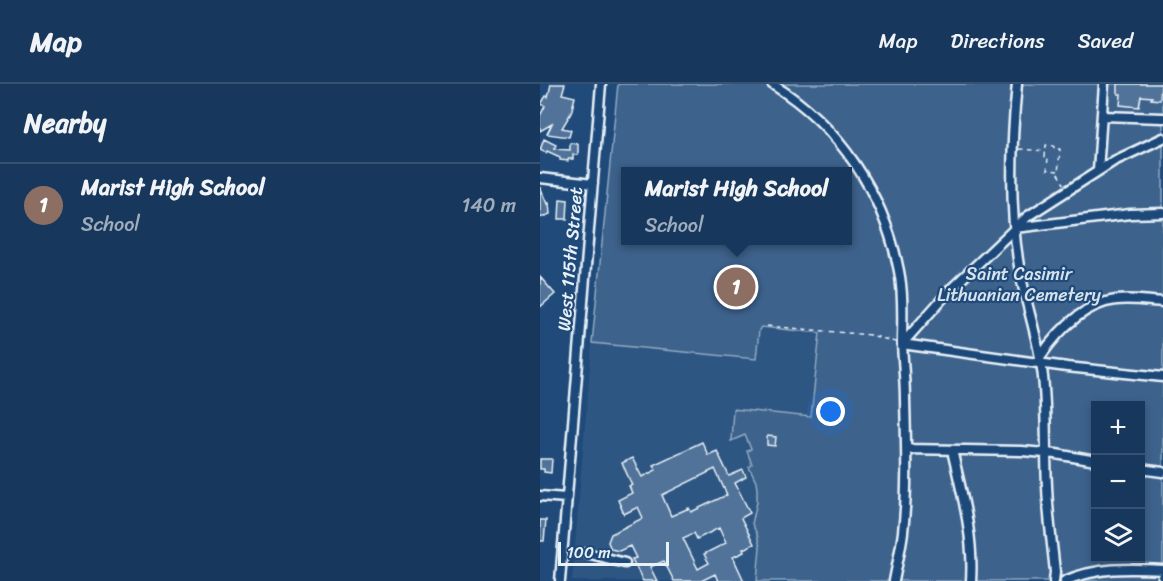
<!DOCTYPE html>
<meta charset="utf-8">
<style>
:root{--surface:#17385c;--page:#203f62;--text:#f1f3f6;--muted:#9eacbb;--line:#365272;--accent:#ff9aa2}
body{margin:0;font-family:Sriracha,sans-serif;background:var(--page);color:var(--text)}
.controls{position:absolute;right:18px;bottom:18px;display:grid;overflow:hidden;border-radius:0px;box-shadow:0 3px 9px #0003}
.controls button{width:54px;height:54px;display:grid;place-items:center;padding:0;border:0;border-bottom:2px solid var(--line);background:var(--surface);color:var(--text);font:30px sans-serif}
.scale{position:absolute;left:18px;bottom:15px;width:111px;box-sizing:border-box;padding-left:6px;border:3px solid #e8f1f8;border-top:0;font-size:16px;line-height:21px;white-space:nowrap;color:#e8f1f8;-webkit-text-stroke:4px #1f4a7a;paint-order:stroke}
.you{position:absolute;left:291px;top:328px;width:21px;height:21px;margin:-15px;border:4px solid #fff;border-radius:50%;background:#1a73e8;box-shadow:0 0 0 9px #1a73e833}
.badge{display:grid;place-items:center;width:39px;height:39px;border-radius:50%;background:var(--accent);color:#fff;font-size:20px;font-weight:700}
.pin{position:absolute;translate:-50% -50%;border:3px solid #fff;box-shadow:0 2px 6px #0006}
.popup{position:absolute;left:81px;top:83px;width:231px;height:78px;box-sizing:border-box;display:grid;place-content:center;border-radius:0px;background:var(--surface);filter:drop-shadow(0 2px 4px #0005);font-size:20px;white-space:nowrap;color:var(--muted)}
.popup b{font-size:22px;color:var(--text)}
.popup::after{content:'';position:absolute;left:50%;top:100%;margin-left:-12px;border:12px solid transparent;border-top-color:var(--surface)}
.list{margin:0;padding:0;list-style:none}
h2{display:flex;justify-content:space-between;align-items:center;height:78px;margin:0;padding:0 24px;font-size:26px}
h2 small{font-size:20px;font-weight:400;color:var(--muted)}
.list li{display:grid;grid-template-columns:39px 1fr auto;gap:18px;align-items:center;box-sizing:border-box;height:84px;padding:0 24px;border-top:2px solid var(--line)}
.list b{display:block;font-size:22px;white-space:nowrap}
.list p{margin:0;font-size:20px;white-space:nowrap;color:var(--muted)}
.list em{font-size:20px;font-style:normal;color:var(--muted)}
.icon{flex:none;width:33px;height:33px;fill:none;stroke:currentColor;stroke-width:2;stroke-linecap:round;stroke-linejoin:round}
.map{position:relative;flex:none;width:623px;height:497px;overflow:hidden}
header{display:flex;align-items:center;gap:36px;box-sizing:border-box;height:84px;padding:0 30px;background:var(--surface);border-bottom:2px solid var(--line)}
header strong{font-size:28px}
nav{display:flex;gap:33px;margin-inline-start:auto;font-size:21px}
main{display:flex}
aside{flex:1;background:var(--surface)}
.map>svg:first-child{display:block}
.built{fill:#2e5683}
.green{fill:#3c628c;stroke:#92aac2;stroke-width:1.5;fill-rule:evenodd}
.building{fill:#517399;stroke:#e8f1f8;stroke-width:1.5;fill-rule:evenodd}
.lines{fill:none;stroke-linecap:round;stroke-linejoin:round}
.minor-casing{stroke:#e8f1f8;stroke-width:13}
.path{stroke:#e8f1f8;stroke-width:1.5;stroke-dasharray:4.5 4.5;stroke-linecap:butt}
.minor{stroke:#1f4a7a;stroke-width:8}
.labels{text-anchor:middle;stroke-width:4.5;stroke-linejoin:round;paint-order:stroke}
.street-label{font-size:18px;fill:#e8f1f8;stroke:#1f4a7a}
.park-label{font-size:18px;fill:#d7e3ed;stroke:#1f4a7a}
</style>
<header>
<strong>Map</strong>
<nav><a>Map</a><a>Directions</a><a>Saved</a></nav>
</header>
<main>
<aside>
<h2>Nearby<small></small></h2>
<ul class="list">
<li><span class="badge" style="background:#8d6e63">1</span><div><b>Marist High School</b><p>School</p></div><em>140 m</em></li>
</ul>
</aside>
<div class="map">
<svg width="623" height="497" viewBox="0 0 623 497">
<rect width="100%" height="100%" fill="#1f4a7a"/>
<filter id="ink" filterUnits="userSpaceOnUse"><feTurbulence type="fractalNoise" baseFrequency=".0167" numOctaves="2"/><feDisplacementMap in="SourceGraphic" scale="12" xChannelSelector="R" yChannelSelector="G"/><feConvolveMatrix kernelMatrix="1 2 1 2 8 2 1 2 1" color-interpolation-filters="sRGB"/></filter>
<g filter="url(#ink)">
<path class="built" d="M 78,0 L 85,88 L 85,156 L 307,156 L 310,497 L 32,497 L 52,259 Z"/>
<path class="green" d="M 78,0 L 623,0 L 623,497 L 217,497 L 220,463 L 217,450 L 212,440 L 217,418 L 217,405 L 216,398 L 209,383 L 212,381 L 207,367 L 211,365 L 205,351 L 191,357 L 193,325 L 271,333 L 280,249 L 221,243 L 219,246 L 216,275 L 52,259 ZM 85,88 L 307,88 L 307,156 L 85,156 ZM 556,322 L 600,322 L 600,474 L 556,474 Z"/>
<path class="building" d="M 11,0 L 25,0 L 22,10 L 35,13 L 31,29 L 22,44 L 31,46 L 29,53 L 7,50 L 12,40 L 0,47 L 0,32 L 5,22 L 1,20 L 6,12 L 8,13 Z
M 578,0 L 621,0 L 620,16 L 611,15 L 612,13 L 601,12 L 599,23 L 580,21 L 581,10 L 578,10 Z
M 4,55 L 16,61 L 14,65 L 30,66 L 30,59 L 38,60 L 38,71 L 33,71 L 33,75 L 28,75 L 28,77 L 20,76 L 20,73 L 7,67 L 6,69 L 0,66 Z
M 0,103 L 7,120 L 9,119 L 10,130 L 0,134 Z
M 20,115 L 28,116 L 27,135 L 19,135 Z
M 0,193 L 15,210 L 0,223 Z
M 227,352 L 236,353 L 235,362 L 227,361 Z
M 162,358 L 168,371 L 177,367 L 189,392 L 203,386 L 206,393 L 195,399 L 210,429 L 201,434 L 214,460 L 203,465 L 204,468 L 193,473 L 204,497 L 178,497 L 175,490 L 161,497 L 134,497 L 124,477 L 110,483 L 117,497 L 103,497 L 92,475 L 96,474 L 90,462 L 79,467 L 71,465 L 68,458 L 71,450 L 103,434 L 98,423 L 84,430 L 78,416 L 92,409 L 89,402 L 92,401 L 82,379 L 92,374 L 102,393 L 116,386 L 113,381 ZM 175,385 L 187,411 L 151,428 L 149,424 L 131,432 L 122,411 ZM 179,444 L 186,459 L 164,470 L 169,479 L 158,485 L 143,454 L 154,449 L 157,455 Z
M 0,375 L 12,375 L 11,389 L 4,388 L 4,385 L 0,385 Z
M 0,436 L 6,436 L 4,457 L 0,457 Z"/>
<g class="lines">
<defs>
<path id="minor" d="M 232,0 C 300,42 344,110 359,187 C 364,212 362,236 362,260 C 363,279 365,297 365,315 C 366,359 368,404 363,448 C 361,464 357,481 354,497
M 477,0 C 471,60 469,122 479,182 C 485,219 499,255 503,293 C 507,329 505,366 507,402 C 508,431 512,459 515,488 L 514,497
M 562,32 L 623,34
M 558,87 L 564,0
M 0,94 L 53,100
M 475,144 L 590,130 L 623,129
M 362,260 L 411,205 L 488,132 L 574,77 L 623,54
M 362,260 L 527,283 L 623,293
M 500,273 C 518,247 543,220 576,216 C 592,214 607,217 623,218
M 366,365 L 482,367 L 516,370 L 556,377
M 412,366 C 422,410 434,452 431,497
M 600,385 L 623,388
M 0,412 L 26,414
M 47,469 L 85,479
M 20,497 L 61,0
M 525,497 C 556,483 590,484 623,486
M 623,497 L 623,493"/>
</defs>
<use href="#minor" class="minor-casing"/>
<path class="path" d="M 479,65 L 504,67
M 518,87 L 507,86 L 508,73 L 505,73 L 506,61 L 514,62 L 514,65 L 520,65 L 518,90 L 524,100
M 227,242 L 331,251 L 355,258"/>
<use href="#minor" class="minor"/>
</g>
</g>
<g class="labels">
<g class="street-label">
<text transform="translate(30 175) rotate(-85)" y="6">West 115th Street</text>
</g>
<g class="park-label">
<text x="479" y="196">Saint Casimir<tspan x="479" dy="21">Lithuanian Cemetery</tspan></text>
</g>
</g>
</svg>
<div class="controls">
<button>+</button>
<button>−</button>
<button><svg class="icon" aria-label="layers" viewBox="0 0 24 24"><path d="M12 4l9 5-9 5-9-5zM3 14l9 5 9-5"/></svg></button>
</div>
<div class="scale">100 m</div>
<div class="you"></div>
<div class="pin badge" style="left:196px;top:203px;background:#8d6e63">1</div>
<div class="popup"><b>Marist High School</b>School</div>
</div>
</main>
